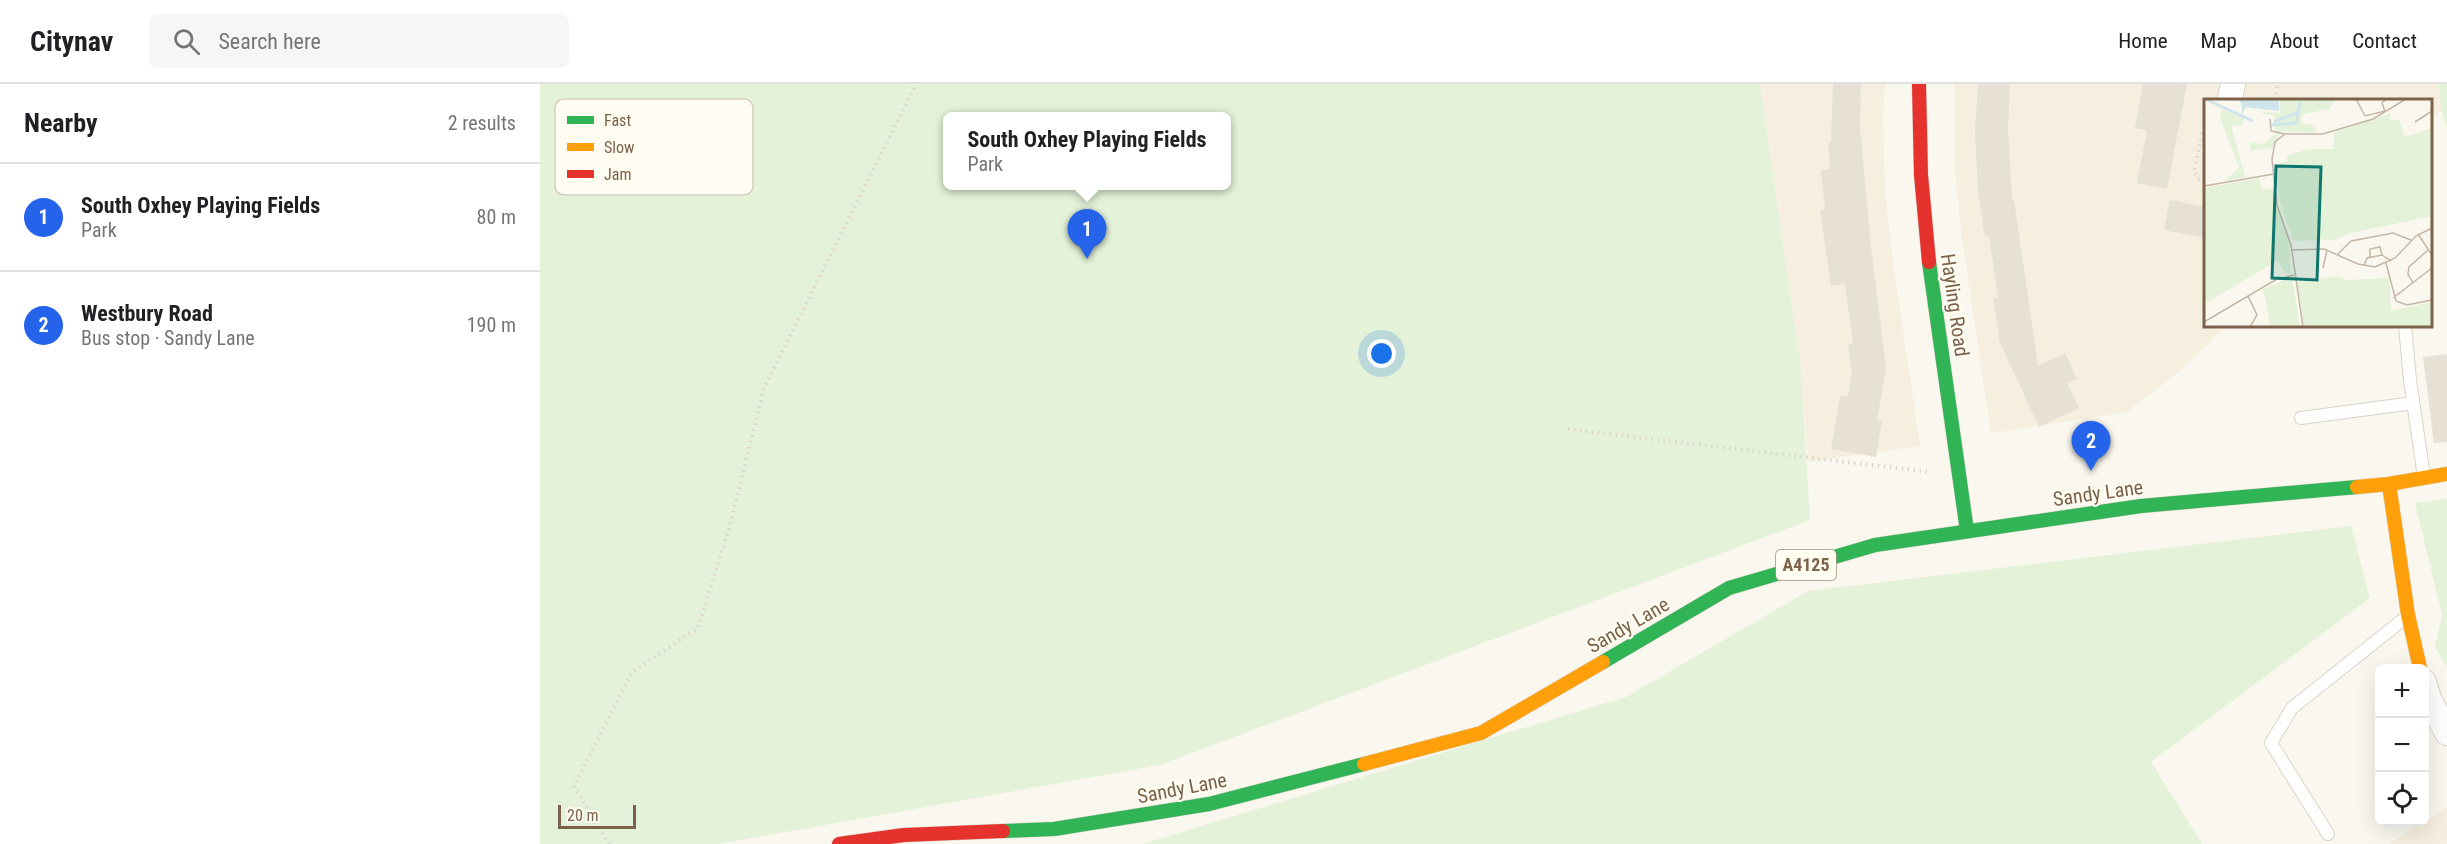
<!DOCTYPE html>
<meta charset="utf-8">
<style>
:root{--surface:#fff;--page:#f6f6f6;--text:#202124;--muted:#757577;--line:#e0e0e0;--accent:#2563eb}
body{margin:0;font-family:"Roboto Condensed",sans-serif;background:var(--page);color:var(--text)}
.controls{position:absolute;right:18px;bottom:18px;display:grid;overflow:hidden;border-radius:9px;box-shadow:0 6px 24px #0002}
.controls button{width:54px;height:54px;display:grid;place-items:center;padding:0;border:0;border-bottom:2px solid var(--line);background:var(--surface);color:var(--text);font:30px sans-serif}
.scale{position:absolute;left:18px;bottom:15px;width:78px;box-sizing:border-box;padding-left:6px;border:3px solid #7c624a;border-top:0;font-size:16px;line-height:21px;white-space:nowrap;color:#7c624a;-webkit-text-stroke:4px #fffcf2;paint-order:stroke}
.you{position:absolute;left:842px;top:270px;width:21px;height:21px;margin:-15px;border:4px solid #fff;border-radius:50%;background:#1a73e8;box-shadow:0 0 0 9px #1a73e833}
.badge{display:grid;place-items:center;width:39px;height:39px;border-radius:50%;background:var(--accent);color:#fff;font-size:20px;font-weight:700}
.pin{position:absolute;translate:-50% -50px;filter:drop-shadow(0 2px 3px #0008)}
.pin::after{content:'';position:absolute;top:32px;width:21px;height:18px;background:inherit;clip-path:polygon(0 0,100% 0,50% 100%)}
.popup{position:absolute;left:403px;top:28px;width:288px;height:78px;box-sizing:border-box;display:grid;place-content:center;border-radius:9px;background:var(--surface);filter:drop-shadow(0 2px 4px #0005);font-size:20px;white-space:nowrap;color:var(--muted)}
.popup b{font-size:22px;color:var(--text)}
.popup::after{content:'';position:absolute;left:50%;top:100%;margin-left:-12px;border:12px solid transparent;border-top-color:var(--surface)}
.list{margin:0;padding:0;list-style:none}
h2{display:flex;justify-content:space-between;align-items:center;height:78px;margin:0;padding:0 24px;font-size:26px}
h2 small{font-size:20px;font-weight:400;color:var(--muted)}
.list li{display:grid;grid-template-columns:39px 1fr auto;gap:18px;align-items:center;box-sizing:border-box;height:108px;padding:0 24px;border-top:2px solid var(--line)}
.list b{display:block;font-size:22px;white-space:nowrap}
.list p{margin:0;font-size:20px;white-space:nowrap;color:var(--muted)}
.list em{font-size:20px;font-style:normal;color:var(--muted)}
.icon{flex:none;width:33px;height:33px;fill:none;stroke:currentColor;stroke-width:2;stroke-linecap:round;stroke-linejoin:round}
.map{position:relative;flex:none;width:1907px;height:760px;overflow:hidden}
header{display:flex;align-items:center;gap:36px;box-sizing:border-box;height:84px;padding:0 30px;background:var(--surface);border-bottom:2px solid var(--line)}
header strong{font-size:28px}
nav{display:flex;gap:33px;margin-inline-start:auto;font-size:21px}
.search{width:420px;height:54px;background:var(--page);display:flex;align-items:center;gap:15px;box-sizing:border-box;padding:0 21px;border-radius:9px;color:var(--muted);font-size:22px}
main{display:flex}
aside{flex:1;background:var(--surface)}
.map>svg:first-child{display:block}
.residential{fill:#f6eede}
.green{fill:#e3f2d8;fill-rule:evenodd}
.building{fill:#e7e0d5}
.lines{fill:none;stroke-linecap:round;stroke-linejoin:round}
.lane-casing{stroke:#d9d4cc;stroke-width:14}
.street-casing{stroke:#d9d4cc;stroke-width:26}
.fast-casing{stroke:#dad4cc;stroke-width:15}
.slow-casing{stroke:#dad4cc;stroke-width:15}
.jam-casing{stroke:#dad4cc;stroke-width:15}
.path{stroke:#ddd6ce;stroke-width:4;stroke-dasharray:1.5 4.5;stroke-linecap:butt}
.lane{stroke:#fefefc;stroke-width:12}
.street{stroke:#fefefc;stroke-width:24}
.fast{stroke:#30b455;stroke-width:14}
.slow{stroke:#ff9f0a;stroke-width:14}
.jam{stroke:#e5322d;stroke-width:14}
.labels{text-anchor:middle;stroke-width:4.5;stroke-linejoin:round;paint-order:stroke}
.shield{fill:#fffcf2;stroke:#a3907c;stroke-width:1.5}
.shield-label{font-size:18px;font-weight:bold;fill:#7c624a}
.street-label{font-size:20px;fill:#7c624a;stroke:#fffcf2}
.inset-river{fill:none;stroke:#cee5eb;stroke-width:3}
.inset-road{fill:none;stroke:#c4b7a7;stroke-width:1.5}
.view{fill:#0f766e;fill-opacity:0.15;stroke:#0f766e;stroke-width:3}
.inset-edge{fill:none;stroke:#7c624a;stroke-width:3}
.key{fill:#fffcf2;stroke:#d8cec0;stroke-width:1.5}
.key-label{font-size:16px;fill:#7c624a}
</style>
<header>
<strong>Citynav</strong>
<div class="search"><svg class="icon" aria-label="search" viewBox="0 0 24 24"><circle cx="10" cy="10" r="6"/><path d="M15 15l6 6"/></svg>Search here</div>
<nav><a>Home</a><a>Map</a><a>About</a><a>Contact</a></nav>
</header>
<main>
<aside>
<h2>Nearby<small>2 results</small></h2>
<ul class="list">
<li><span class="badge">1</span><div><b>South Oxhey Playing Fields</b><p>Park</p></div><em>80 m</em></li>
<li><span class="badge">2</span><div><b>Westbury Road</b><p>Bus stop · Sandy Lane</p></div><em>190 m</em></li>
</ul>
</aside>
<div class="map">
<svg width="1907" height="760" viewBox="0 0 1907 760">
<rect width="100%" height="100%" fill="#faf7ee"/>
<path class="residential" d="M 1220,0 L 1345,0 L 1343,31 L 1345,105 L 1351,164 L 1380,362 L 1268,378 L 1261,285 Z
M 1414,0 L 1898,0 L 1901,26 L 1891,37 L 1890,16 L 1666,16 L 1666,242 L 1686,242 L 1640,287 L 1587,328 L 1451,349 L 1422,155 L 1414,78 Z
M 1907,723 L 1907,760 L 1849,760 Z"/>
<path class="green" d="M 0,0 L 1220,0 L 1261,285 L 1270,436 L 620,681 L 178,760 L 0,760 ZM 408,33 L 686,33 L 686,102 L 408,102 Z
M 1898,0 L 1907,0 L 1907,44 L 1901,26 Z
M 1907,415 L 1907,583 L 1895,563 L 1902,530 L 1875,419 Z
M 1811,442 L 1830,514 L 1611,678 L 1662,760 L 602,760 L 1086,613 L 1268,507 Z"/>
<path class="building" d="M 1293,0 L 1321,0 L 1320,44 L 1331,163 L 1346,284 L 1337,336 L 1342,337 L 1336,373 L 1291,365 L 1300,312 L 1308,313 L 1312,287 L 1308,261 L 1313,260 L 1305,200 L 1291,202 L 1280,126 L 1285,125 L 1281,86 L 1290,85 L 1288,59 L 1291,58 Z
M 1438,0 L 1470,0 L 1468,43 L 1472,117 L 1474,116 L 1498,282 L 1525,269 L 1537,295 L 1527,299 L 1539,324 L 1499,343 L 1460,259 L 1453,214 L 1458,214 L 1449,152 L 1445,153 L 1438,109 L 1435,46 Z
M 1603,0 L 1647,0 L 1627,105 L 1597,99 L 1607,46 L 1595,44 Z
M 1630,116 L 1665,123 L 1665,154 L 1624,146 Z
M 1907,270 L 1907,358 L 1894,359 L 1883,273 Z"/>
<g class="lines">
<defs>
<path id="lane" d="M 1865,242 L 1870,296 L 1884,393
M 1761,334 L 1873,319
M 1788,750 L 1731,659 L 1752,624 L 1865,534"/>
<path id="street" d="M 1690,14 L 1693,0
M 1884,598 L 1890,617 L 1907,649"/>
<path id="fast" d="M 1389,178 L 1427,447
M 1063,578 L 1189,504 L 1335,461 L 1601,422 L 1817,403
M 463,747 L 514,745 L 669,720 L 824,680"/>
<path id="slow" d="M 1849,400 L 1868,531 L 1880,584
M 1817,403 L 1849,400 L 1907,390
M 824,680 L 941,649 L 1063,578"/>
<path id="jam" d="M 1379,0 L 1381,91 L 1389,178
M 299,760 L 364,751 L 463,747"/>
</defs>
<use href="#lane" class="lane-casing"/>
<use href="#street" class="street-casing"/>
<use href="#fast" class="fast-casing"/>
<use href="#slow" class="slow-casing"/>
<use href="#jam" class="jam-casing"/>
<path class="path" d="M 1735,16 L 1738,0
M 1666,31 L 1654,87 L 1659,95 L 1666,96
M 1028,345 L 1390,388
M 69,760 L 34,702 L 92,588 L 158,544 L 190,441 L 224,304 L 376,0"/>
<use href="#lane" class="lane"/>
<use href="#street" class="street"/>
<use href="#fast" class="fast"/>
<use href="#slow" class="slow"/>
<use href="#jam" class="jam"/>
</g>
<g class="labels">
<rect class="shield" x="1236" y="466" width="60" height="30" rx="4.5"/>
<g class="shield-label">
<text x="1266" y="487">A4125</text>
</g>
<g class="street-label">
<text transform="translate(1415 221) rotate(82)" y="7">Hayling Road</text>
<text transform="translate(1558 409) rotate(-8)" y="7">Sandy Lane</text>
<text transform="translate(1088 541) rotate(-30)" y="7">Sandy Lane</text>
<text transform="translate(642 704) rotate(-11)" y="7">Sandy Lane</text>
</g>
</g>
<g transform="translate(1664 15)">
<rect width="228" height="228" fill="#faf7ee"/>
<path d="M 76,0 L 132,0 L 126,10 L 99,15 L 97,24 L 112,27 L 111,34 L 77,32 L 68,49 L 47,52 L 46,43 L 60,45 L 71,35 L 70,17 L 52,12 L 76,14 ZM 18,11 L 41,18 L 38,27 L 27,26 L 41,78 L 20,82 L 35,69 L 16,18 ZM 187,14 L 186,22 L 195,20 L 201,38 L 228,29 L 228,117 L 147,134 L 130,141 L 89,142 L 76,103 L 70,66 L 84,62 L 82,57 L 104,50 L 130,50 L 130,34 ZM 55,79 L 58,91 L 68,89 L 85,142 L 87,174 L 83,175 L 73,162 L 0,205 L 0,89 ZM 134,177 L 143,181 L 185,179 L 187,212 L 228,203 L 228,228 L 100,228 L 93,183 ZM 88,178 L 96,228 L 67,228 L 59,190 Z" fill="#e3f2d8"/>
<path d="M 34,0 L 75,0 L 75,12 L 41,8 L 38,18 L 38,6 Z" fill="#cee5eb"/>
<path class="inset-river" d="M 1,0 L 49,22M 70,23 L 95,13M 67,26 L 92,24 L 97,0"/>
<path class="inset-road" d="M 152,0 L 161,17 L 181,12 L 178,4 L 182,0M 66,20 L 67,32 L 81,35M 211,23 L 228,12M 0,87 L 70,75M 214,135 L 228,156M 88,151 L 120,150 L 154,165 L 171,168 L 191,159 L 212,137 L 228,129M 134,155 L 147,142 L 189,134 L 207,141M 166,159 L 166,150 L 176,148 L 178,156M 182,164 L 192,202 L 203,206 L 228,201M 160,167 L 163,159 L 178,156 L 187,162M 119,169 L 123,151M 209,184 L 204,175 L 205,168 L 224,151M 44,197 L 53,216 L 46,228M 189,199 L 228,169M 0,223 L 73,180 L 90,176M 99,228 L 87,146 L 73,106 L 68,60 L 71,43 L 81,35 L 119,35 L 169,20 L 202,0"/>
<path class="view" d="M 72,67 L 117,68 L 113,181 L 68,179 Z"/>
<rect width="228" height="228" class="inset-edge"/>
</g>
<rect x="15" y="15" width="198" height="96" rx="9" class="key"/>
<rect x="27" y="32" width="27" height="8" fill="#30b455"/>
<rect x="27" y="59" width="27" height="8" fill="#ff9f0a"/>
<rect x="27" y="86" width="27" height="8" fill="#e5322d"/>
<g class="key-label">
<text x="64" y="42">Fast</text>
<text x="64" y="69">Slow</text>
<text x="64" y="96">Jam</text>
</g>
</svg>
<div class="controls">
<button>+</button>
<button>−</button>
<button><svg class="icon" aria-label="locate" viewBox="0 0 24 24"><circle cx="12" cy="12" r="6"/><path d="M12 2v4M12 18v4M2 12h4M18 12h4"/></svg></button>
</div>
<div class="scale">20 m</div>
<div class="you"></div>
<div class="pin badge" style="left:547px;top:175px">1</div>
<div class="popup"><b>South Oxhey Playing Fields</b>Park</div>
<div class="pin badge" style="left:1551px;top:387px">2</div>
</div>
</main>
